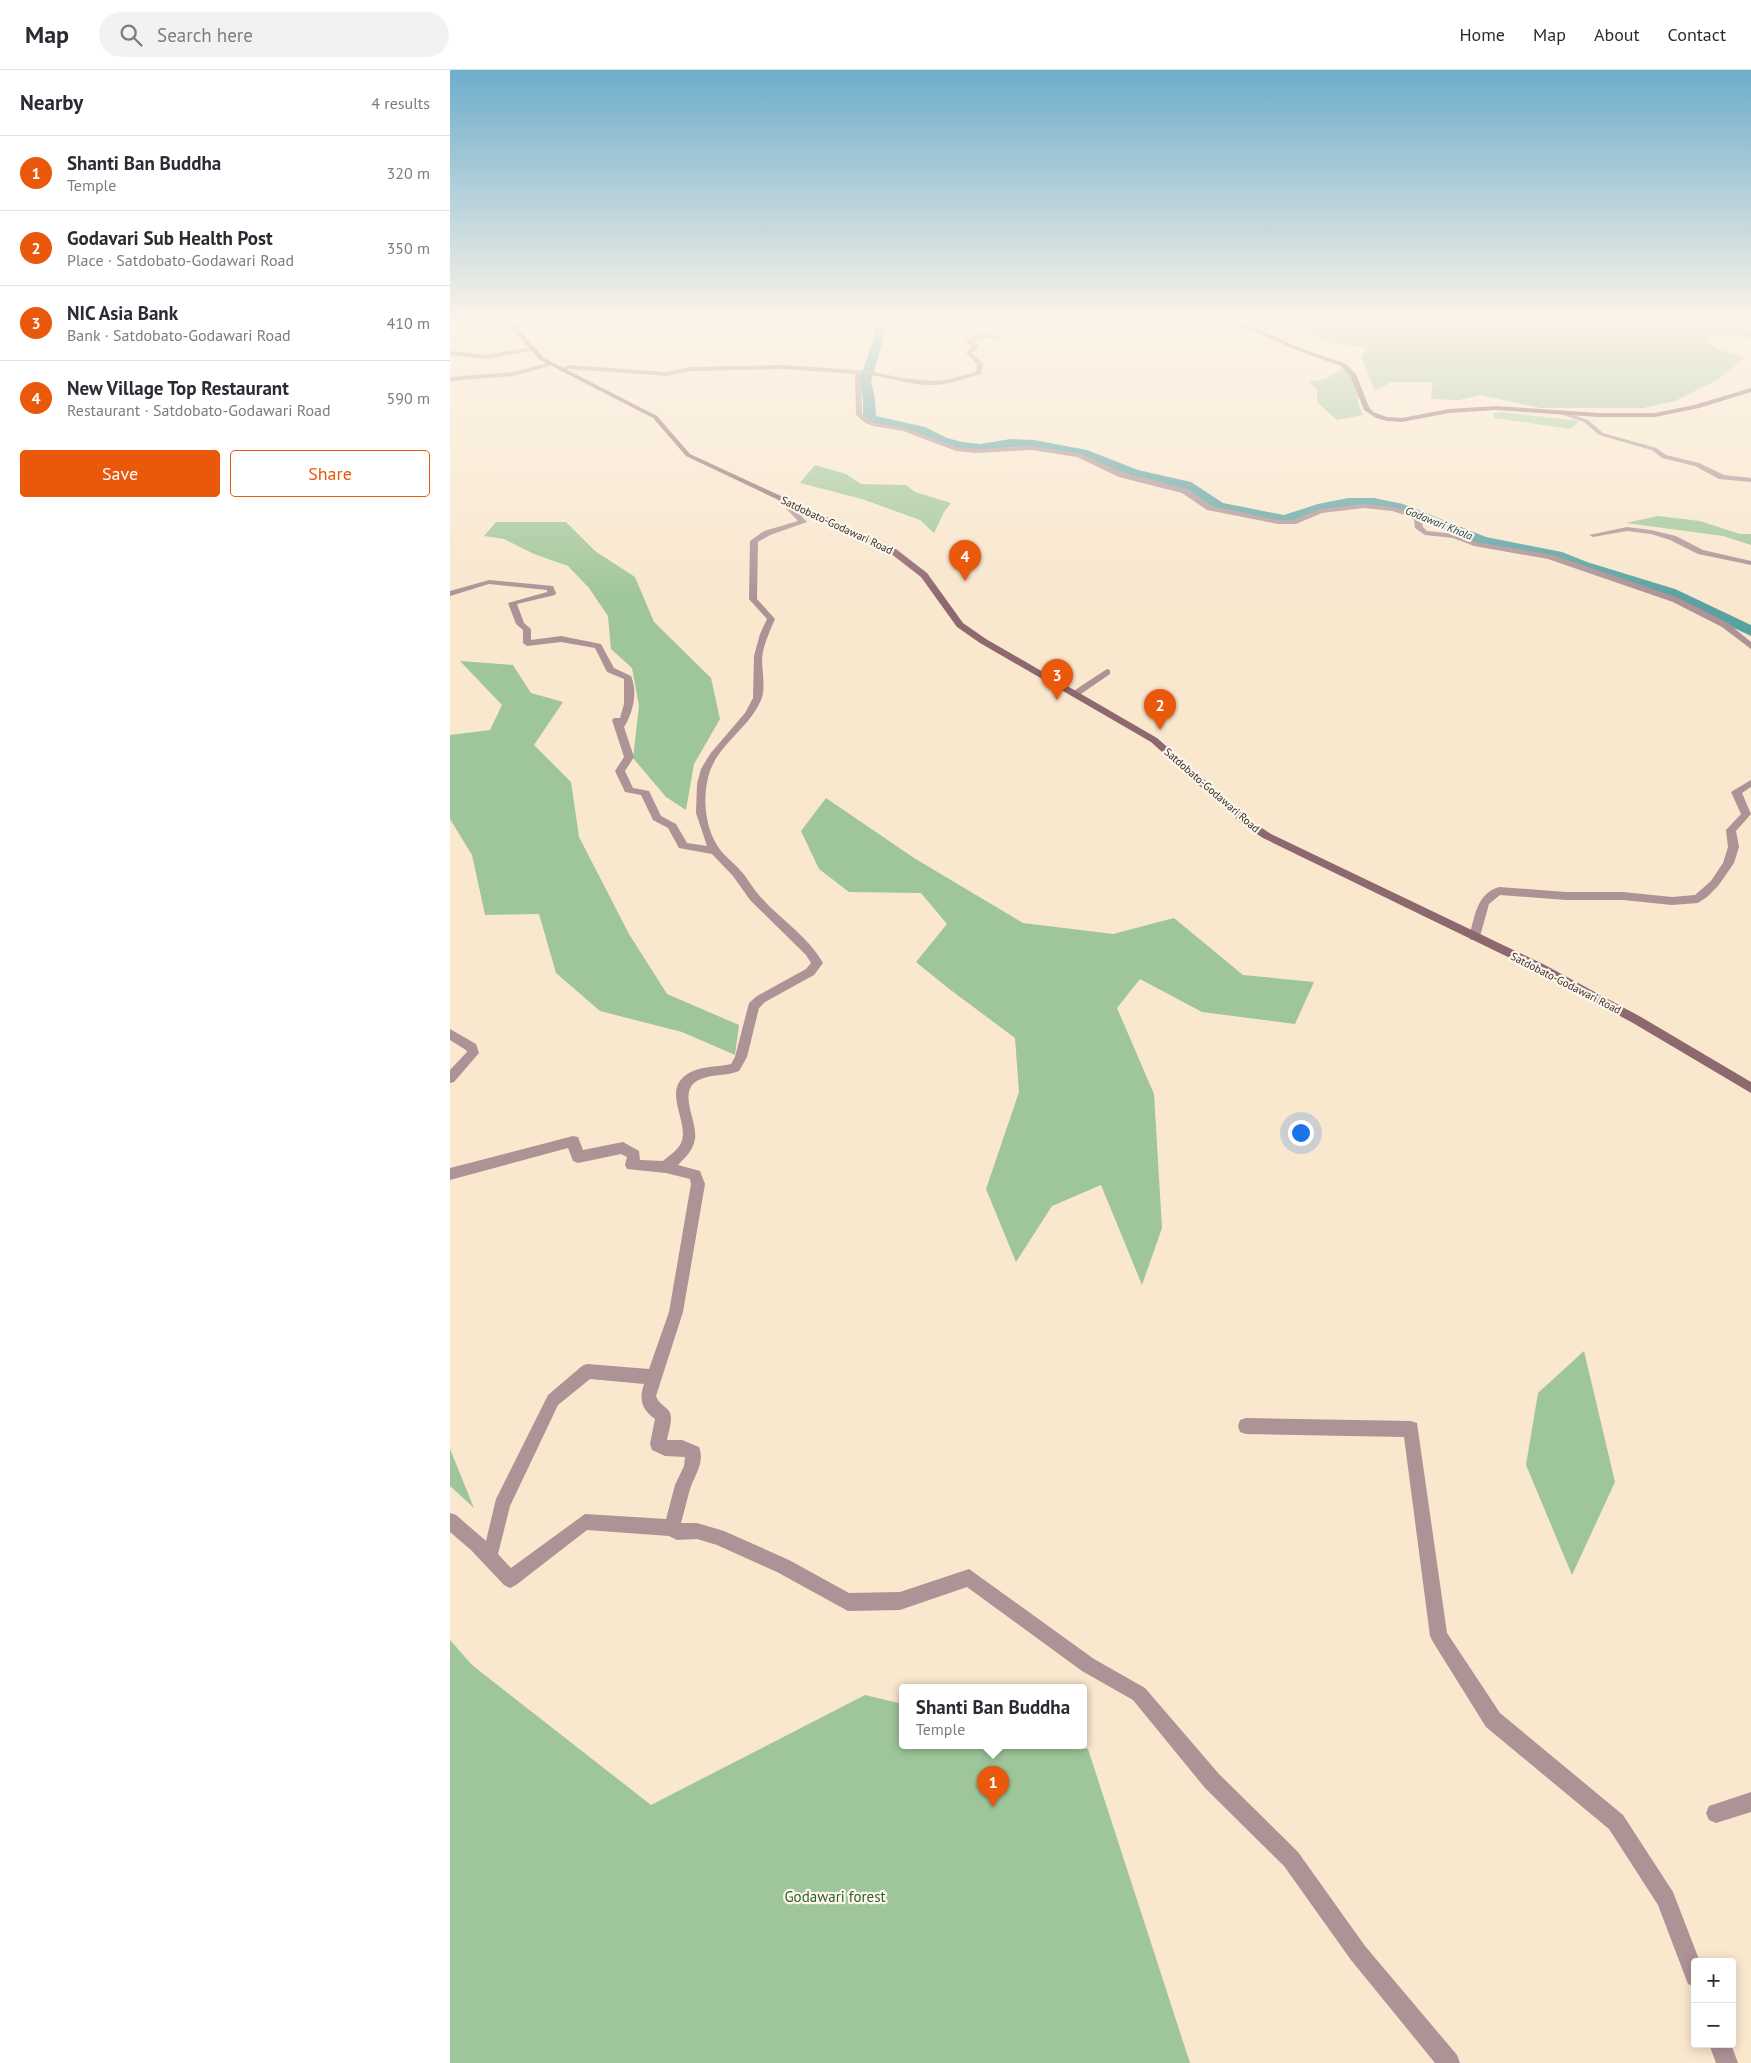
<!DOCTYPE html>
<meta charset="utf-8">
<style>
:root{--surface:#fff;--page:#f2f2f3;--text:#2b2b33;--muted:#7c7c81;--line:#e1e1e2;--accent:#ea580c}
body{margin:0;font-family:"PT Sans",sans-serif;background:var(--page);color:var(--text)}
.controls{position:absolute;right:15px;bottom:15px;display:grid;overflow:hidden;border-radius:5px;box-shadow:0 2px 12px #0003}
.controls button{width:45px;height:45px;display:grid;place-items:center;padding:0;border:0;border-bottom:1px solid var(--line);background:var(--surface);color:var(--text);font:25px sans-serif}
.you{position:absolute;left:850px;top:1062px;width:18px;height:18px;margin:-12px;border:4px solid #fff;border-radius:50%;background:#1a73e8;box-shadow:0 0 0 8px #1a73e833}
.badge{display:grid;place-items:center;width:32px;height:32px;border-radius:50%;background:var(--accent);color:#fff;font-size:16px;font-weight:700}
.pin{position:absolute;translate:-50% -41px;filter:drop-shadow(0 1px 2px #0008)}
.pin::after{content:'';position:absolute;top:26px;width:18px;height:15px;background:inherit;clip-path:polygon(0 0,100% 0,50% 100%)}
.popup{position:absolute;left:449px;top:1614px;width:188px;height:65px;box-sizing:border-box;display:grid;place-content:center;border-radius:5px;background:var(--surface);filter:drop-shadow(0 1px 4px #0005);font-size:16px;white-space:nowrap;color:var(--muted)}
.popup b{font-size:19px;color:var(--text)}
.popup::after{content:'';position:absolute;left:50%;top:100%;margin-left:-10px;border:10px solid transparent;border-top-color:var(--surface)}
.list{margin:0;padding:0;list-style:none}
h2{display:flex;justify-content:space-between;align-items:center;height:65px;margin:0;padding:0 20px;font-size:21px}
h2 small{font-size:16px;font-weight:400;color:var(--muted)}
.list li{display:grid;grid-template-columns:32px 1fr auto;gap:15px;align-items:center;box-sizing:border-box;height:75px;padding:0 20px;border-top:1px solid var(--line)}
.list b{display:block;font-size:19px;white-space:nowrap}
.list p{margin:0;font-size:16px;white-space:nowrap;color:var(--muted)}
.list em{font-size:16px;font-style:normal;color:var(--muted)}
.actions{display:flex;gap:10px;padding:15px 20px}
.actions a{flex:1;padding:11px 0;border:1px solid var(--accent);border-radius:5px;text-align:center;font-size:18px;color:var(--accent)}
.actions .main{background:var(--accent);color:#fff}
.icon{flex:none;width:28px;height:28px;fill:none;stroke:currentColor;stroke-width:2;stroke-linecap:round;stroke-linejoin:round}
.map{position:relative;flex:none;width:1301px;height:1993px;overflow:hidden}
header{display:flex;align-items:center;gap:30px;box-sizing:border-box;height:70px;padding:0 25px;background:var(--surface);border-bottom:1px solid var(--line)}
header strong{font-size:24px}
nav{display:flex;gap:28px;margin-inline-start:auto;font-size:18px}
.search{width:350px;height:45px;background:var(--page);display:flex;align-items:center;gap:12px;box-sizing:border-box;padding:0 18px;border-radius:28px;color:var(--muted);font-size:19px}
main{display:flex}
aside{flex:1;background:var(--surface)}
.map>svg:first-child{display:block}
.green{fill:#a9d0a4}
.forest{fill:#9fc69a}
.lines{fill:none;stroke-linecap:round;stroke-linejoin:round}
.river{fill:#58a2a2;fill-rule:evenodd}
.street{fill:#ad9296;fill-rule:evenodd}
.secondary{fill:#8e686f;fill-rule:evenodd}
.labels{text-anchor:middle;stroke-width:4.5;stroke-linejoin:round;paint-order:stroke}
.far-water-label{font-size:11px;font-style:italic;fill:#183d3d;stroke:#fdf6ec}
.far-street-label{font-size:11px;fill:#383127;stroke:#fdf6ec}
.near-park-label{font-size:15px;fill:#2e6128;stroke:#fdf6ec}
</style>
<header>
<strong>Map</strong>
<div class="search"><svg class="icon" aria-label="search" viewBox="0 0 24 24"><circle cx="10" cy="10" r="6"/><path d="M15 15l6 6"/></svg>Search here</div>
<nav><a>Home</a><a>Map</a><a>About</a><a>Contact</a></nav>
</header>
<main>
<aside>
<h2>Nearby<small>4 results</small></h2>
<ul class="list">
<li><span class="badge">1</span><div><b>Shanti Ban Buddha</b><p>Temple</p></div><em>320 m</em></li>
<li><span class="badge">2</span><div><b>Godavari Sub Health Post</b><p>Place · Satdobato-Godawari Road</p></div><em>350 m</em></li>
<li><span class="badge">3</span><div><b>NIC Asia Bank</b><p>Bank · Satdobato-Godawari Road</p></div><em>410 m</em></li>
<li><span class="badge">4</span><div><b>New Village Top Restaurant</b><p>Restaurant · Satdobato-Godawari Road</p></div><em>590 m</em></li>
</ul>
<div class="actions"><a class="main">Save</a><a>Share</a></div>
</aside>
<div class="map">
<svg width="1301" height="1993" viewBox="0 0 1301 1993">
<rect width="100%" height="100%" fill="#f9e7ce"/>
<path class="green" d="M 1050,342 L 1130,351 L 1120,359 L 1044,348 L 1044,343 Z"/>
<path class="forest" d="M 841,251 L 1278,251 L 1301,262 L 1301,269 L 1273,265 L 1253,268 L 1267,279 L 1296,287 L 1269,309 L 1225,331 L 1193,338 L 1091,338 L 1031,325 L 1009,330 L 981,329 L 983,312 L 941,312 L 925,321 L 911,286 L 918,278 L 882,273 Z
M 894,297 L 908,318 L 908,333 L 913,345 L 887,350 L 867,332 L 867,319 L 858,312 L 875,309 Z
M 365,395 L 396,404 L 411,414 L 456,415 L 465,422 L 501,433 L 494,442 L 484,463 L 470,450 L 412,429 L 350,413 Z
M 1208,446 L 1250,451 L 1290,464 L 1301,464 L 1301,475 L 1273,466 L 1176,453 Z
M 46,452 L 116,452 L 145,481 L 185,507 L 204,552 L 261,608 L 270,649 L 244,694 L 236,740 L 216,727 L 183,688 L 189,636 L 182,598 L 161,579 L 158,546 L 139,518 L 118,496 L 84,484 L 54,469 L 34,466 Z
M 10,591 L 63,595 L 81,623 L 113,632 L 84,675 L 121,712 L 129,767 L 179,864 L 217,924 L 289,955 L 285,985 L 232,962 L 150,941 L 106,903 L 89,844 L 35,845 L 22,785 L 0,749 L 0,665 L 40,660 L 52,635 Z
M 376,728 L 464,788 L 573,853 L 663,864 L 724,848 L 793,905 L 864,912 L 845,954 L 752,942 L 690,909 L 667,938 L 704,1024 L 712,1158 L 692,1215 L 651,1115 L 602,1136 L 566,1192 L 536,1119 L 569,1022 L 565,968 L 498,918 L 466,892 L 497,854 L 471,823 L 399,822 L 369,799 L 351,761 Z
M 1134,1281 L 1165,1412 L 1122,1505 L 1076,1395 L 1088,1323 Z
M 0,1379 L 24,1438 L 0,1416 Z
M 0,1570 L 22,1595 L 201,1735 L 415,1625 L 453,1634 L 453,1676 L 624,1676 L 638,1679 L 740,1993 L 0,1993 Z"/>
<g class="lines">
<path class="river" d="M 422,251 L 432,251 L 435,265 L 421,311 L 425,329 L 426,346 L 475,357 L 497,368 L 512,372 L 530,374 L 561,369 L 584,370 L 637,380 L 688,400 L 741,412 L 773,433 L 834,445 L 868,434 L 898,428 L 924,428 L 953,434 L 1036,467 L 1112,482 L 1137,492 L 1225,519 L 1301,555 L 1301,566 L 1215,525 L 1127,498 L 1103,489 L 1027,474 L 949,441 L 924,436 L 898,436 L 834,453 L 764,439 L 732,418 L 679,406 L 634,387 L 584,378 L 561,377 L 530,382 L 512,380 L 489,374 L 467,363 L 417,352 L 413,345 L 413,329 L 409,311 L 425,265 Z"/>
<path class="street" d="M 535,263 L 551,267 L 548,269 L 535,267 L 522,271 L 529,276 L 522,283 L 533,294 L 531,304 C 516,308 501,314 485,315 C 460,316 436,306 411,304 L 412,344 L 426,353 L 456,358 L 507,377 L 526,379 L 582,376 L 631,384 L 675,403 L 738,419 L 762,436 L 828,450 L 842,450 L 871,439 L 914,434 L 942,437 L 964,442 L 971,447 L 973,457 L 977,461 L 1004,464 L 1026,472 L 1103,485 L 1229,528 L 1278,553 L 1301,572 L 1301,579 L 1272,557 L 1223,532 L 1098,489 L 1024,476 L 1003,468 L 975,465 L 965,458 L 964,450 L 958,446 L 942,441 L 914,438 L 872,443 L 846,454 L 828,454 L 757,440 L 732,423 L 669,407 L 627,387 L 582,380 L 526,383 L 506,381 L 453,361 L 423,356 L 415,353 L 406,345 L 405,304 L 333,299 L 240,301 L 217,306 L 119,299 L 112,302 L 109,300 L 118,295 L 217,302 L 240,297 L 333,295 L 419,301 L 452,308 L 483,311 L 496,310 L 526,302 L 527,294 L 516,283 L 522,276 L 514,271 Z
M 84,277 L 86,280 L 36,289 L 0,285 L 0,281 L 36,285 Z
M 100,292 L 102,295 L 64,306 L 0,311 L 0,307 L 64,302 Z
M 1109,340 L 1138,350 L 1153,363 L 1206,378 L 1216,385 L 1249,393 L 1274,405 L 1301,408 L 1301,412 L 1269,409 L 1245,396 L 1212,388 L 1202,380 L 1149,365 L 1134,352 L 1107,343 L 1107,341 Z
M 329,428 L 335,428 L 357,452 L 320,465 L 308,472 L 307,529 L 325,549 C 320,561 313,575 312,589 C 312,601 316,619 311,630 C 300,657 270,673 260,701 C 252,724 254,757 269,778 C 274,786 283,792 290,800 C 297,807 301,816 308,824 C 328,848 357,865 373,893 L 364,905 L 315,932 L 309,938 L 297,987 L 289,1001 C 277,1006 263,1004 251,1009 C 225,1019 248,1050 245,1069 C 243,1080 236,1087 228,1095 L 250,1101 L 255,1114 L 233,1242 L 206,1326 C 209,1334 214,1335 219,1341 C 224,1348 218,1363 217,1370 L 232,1370 L 249,1377 C 255,1393 245,1404 240,1419 C 237,1430 234,1442 231,1453 L 247,1453 L 274,1461 L 339,1490 L 399,1523 L 450,1522 L 519,1499 L 644,1589 L 695,1618 L 769,1704 L 848,1782 L 915,1876 L 1007,1985 L 1010,1993 L 985,1993 L 901,1890 L 834,1796 L 755,1718 L 683,1630 L 632,1601 L 517,1517 L 450,1540 L 398,1541 L 327,1502 L 267,1475 L 247,1469 L 227,1470 L 219,1466 L 137,1460 L 66,1515 L 60,1518 L 54,1515 L 21,1480 L 0,1462 L 0,1443 L 6,1445 L 36,1471 L 46,1429 L 98,1325 L 132,1296 L 137,1294 L 199,1299 L 219,1242 L 241,1114 L 240,1109 L 216,1103 L 177,1099 L 175,1095 L 177,1087 L 171,1084 L 128,1093 L 123,1091 L 118,1078 L 0,1110 L 0,1098 L 123,1066 L 128,1067 L 133,1080 L 173,1072 L 189,1081 L 190,1090 L 213,1091 C 219,1086 226,1081 230,1075 C 243,1052 206,1018 243,1001 C 254,996 268,997 281,994 L 285,987 L 299,933 L 307,926 L 356,899 L 361,893 L 356,885 L 300,830 L 283,806 L 262,784 L 229,778 L 218,758 L 203,750 L 191,725 L 175,722 L 165,701 L 174,687 L 162,650 L 164,648 L 170,648 L 174,634 L 174,609 L 157,602 L 145,578 L 111,572 L 77,576 L 73,573 L 73,560 L 66,554 L 58,533 L 97,522 L 97,520 L 39,514 L 0,526 L 0,521 L 39,510 L 103,516 L 106,523 L 105,525 L 67,534 L 74,553 L 81,559 L 81,570 L 111,566 L 151,574 L 164,598 L 181,606 C 188,622 183,643 174,657 L 184,687 L 175,701 L 183,718 L 199,721 L 211,746 L 226,754 L 237,773 L 257,776 L 246,743 L 247,714 L 251,699 L 260,684 L 295,643 L 303,628 L 304,586 L 310,564 L 317,549 L 299,529 L 300,471 L 314,461 L 348,451 L 328,430 ZM 140,1309 L 194,1314 C 189,1329 191,1339 205,1349 L 200,1374 L 202,1380 L 215,1386 L 235,1387 L 234,1396 L 225,1415 L 216,1449 L 135,1444 L 61,1498 L 48,1484 L 60,1436 L 108,1335 Z
M 1177,457 L 1201,460 L 1226,466 L 1253,480 L 1301,491 L 1301,495 L 1248,484 L 1220,470 L 1201,464 L 1177,461 L 1143,467 L 1139,465 Z
M 657,599 L 660,600 L 660,604 L 628,626 L 622,626 L 622,622 Z
M 1301,710 L 1301,717 L 1292,723 L 1301,744 L 1286,761 L 1289,777 L 1284,793 L 1268,816 L 1257,827 L 1248,833 L 1222,835 L 1173,830 L 1116,830 L 1050,825 L 1039,834 L 1029,870 L 1021,870 L 1019,867 C 1025,847 1026,824 1049,817 L 1116,822 L 1173,822 L 1222,827 L 1245,825 L 1261,811 L 1273,793 L 1278,777 L 1276,760 L 1291,744 L 1281,722 Z
M 0,959 L 26,974 L 29,983 L 4,1012 L 0,1013 L 0,1000 L 17,982 L 16,980 L 0,970 Z
M 796,1348 L 961,1351 L 967,1353 L 997,1563 L 1050,1643 L 1173,1745 L 1223,1822 L 1250,1892 L 1245,1892 L 1245,1917 L 1238,1914 L 1208,1835 L 1159,1759 L 1036,1657 L 983,1572 L 980,1566 L 954,1367 L 796,1364 L 790,1362 L 788,1356 L 790,1350 Z
M 1301,1722 L 1301,1742 L 1266,1753 L 1259,1750 L 1256,1743 L 1259,1736 Z
M 1259,1974 L 1281,1974 L 1288,1993 L 1266,1993 Z"/>
<path class="secondary" d="M 55,251 L 61,251 L 94,288 L 207,346 L 240,384 L 446,479 L 477,503 L 513,553 L 536,569 L 707,668 L 800,750 L 821,764 L 1093,894 L 1191,947 L 1301,1012 L 1301,1023 L 1183,953 L 1085,900 L 813,768 L 792,754 L 701,672 L 530,573 L 507,557 L 471,507 L 440,483 L 236,386 L 203,348 L 90,290 Z
M 779,251 L 787,251 L 858,281 L 896,294 L 906,304 L 919,337 L 923,342 L 937,347 L 952,348 L 999,339 L 1046,336 L 1149,343 L 1205,343 L 1244,335 L 1301,318 L 1301,322 L 1249,338 L 1205,347 L 1149,347 L 1046,340 L 999,343 L 952,352 L 936,351 L 926,348 L 914,340 L 900,305 L 891,296 L 854,283 Z"/>
</g>
<linearGradient id="sky" x2="0" y2="1"><stop stop-color="#6eadcc"/><stop offset="0.47" stop-color="#fcf4e9"/><stop offset="1" stop-color="#fcf4e9" stop-opacity="0"/></linearGradient>
<rect width="1301" height="530" fill="url(#sky)"/>
<g class="labels">
<g class="far-water-label">
<text transform="translate(989 453) rotate(22)" y="4">Godawari Khola</text>
</g>
<g class="far-street-label">
<text transform="translate(387 455) rotate(25)" y="4">Satdobato-Godawari Road</text>
<text transform="translate(762 720) rotate(41)" y="4">Satdobato-Godawari Road</text>
<text transform="translate(1116 913) rotate(27)" y="4">Satdobato-Godawari Road</text>
</g>
<g class="near-park-label">
<text x="385" y="1832">Godawari forest</text>
</g>
</g>
</svg>
<div class="controls">
<button>+</button>
<button>−</button>
</div>
<div class="you"></div>
<div class="pin badge" style="left:543px;top:1737px">1</div>
<div class="popup"><b>Shanti Ban Buddha</b>Temple</div>
<div class="pin badge" style="left:710px;top:660px">2</div>
<div class="pin badge" style="left:607px;top:630px">3</div>
<div class="pin badge" style="left:515px;top:511px">4</div>
</div>
</main>
